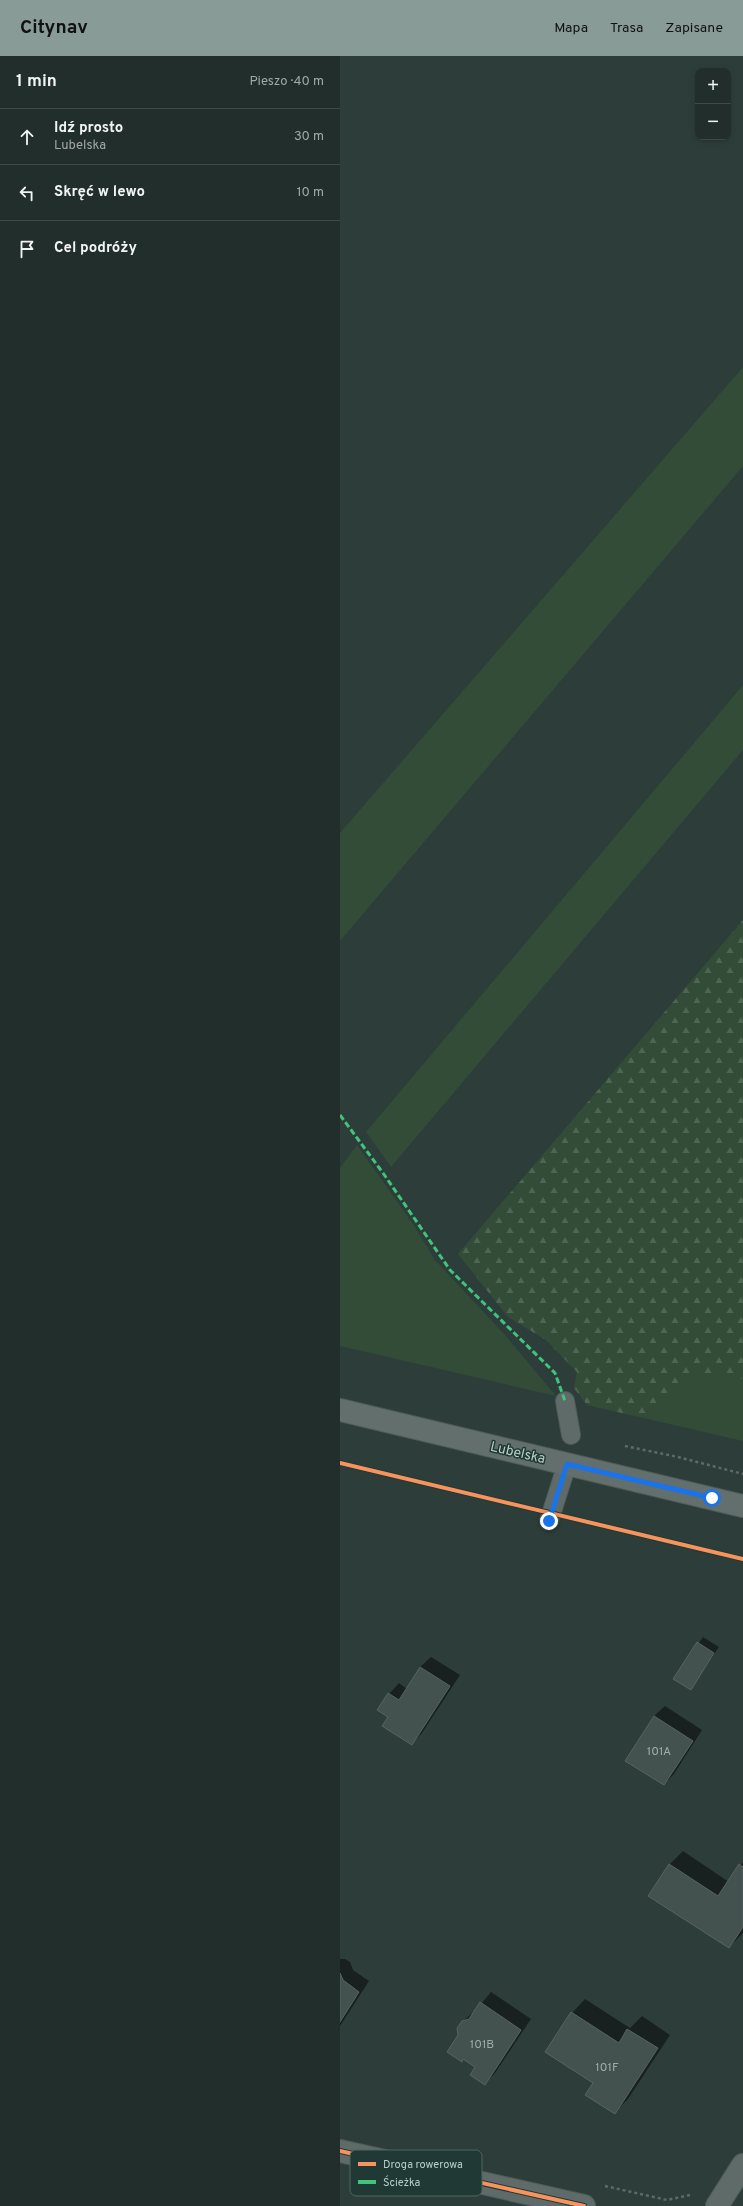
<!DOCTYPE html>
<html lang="pl">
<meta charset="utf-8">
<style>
:root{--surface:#222e2c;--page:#2e3a38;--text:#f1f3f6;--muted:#a2a8a9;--line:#3f4a48;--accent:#889b97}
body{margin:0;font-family:Overpass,sans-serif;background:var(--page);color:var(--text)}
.controls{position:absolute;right:12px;top:12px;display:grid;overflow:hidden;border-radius:8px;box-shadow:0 2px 6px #0003}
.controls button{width:36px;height:36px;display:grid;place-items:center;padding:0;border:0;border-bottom:1px solid var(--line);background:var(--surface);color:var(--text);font:20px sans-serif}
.stop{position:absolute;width:12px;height:12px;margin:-9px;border:3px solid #1a73e8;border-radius:50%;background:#fff}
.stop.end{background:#1a73e8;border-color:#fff;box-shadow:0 1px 4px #0008}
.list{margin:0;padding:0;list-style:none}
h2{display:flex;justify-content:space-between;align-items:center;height:52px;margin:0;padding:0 16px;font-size:17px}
h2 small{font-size:13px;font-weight:400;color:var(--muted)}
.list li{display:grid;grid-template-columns:26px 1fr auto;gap:12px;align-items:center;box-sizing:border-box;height:56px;padding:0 16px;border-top:1px solid var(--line)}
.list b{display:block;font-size:15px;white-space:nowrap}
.list p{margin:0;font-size:13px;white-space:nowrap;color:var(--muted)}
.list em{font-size:13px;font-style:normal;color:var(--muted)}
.icon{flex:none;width:22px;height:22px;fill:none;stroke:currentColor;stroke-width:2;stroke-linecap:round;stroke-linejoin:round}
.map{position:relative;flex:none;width:403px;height:2150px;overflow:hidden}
header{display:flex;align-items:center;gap:24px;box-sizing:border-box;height:56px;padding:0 20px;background:var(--accent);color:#111}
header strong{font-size:19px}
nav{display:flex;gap:22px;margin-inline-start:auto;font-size:14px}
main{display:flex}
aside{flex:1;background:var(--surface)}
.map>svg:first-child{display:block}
.green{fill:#324c38}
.forest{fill:url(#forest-firs)}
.shadow{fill:#0007}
.building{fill:#44524f;stroke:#566561}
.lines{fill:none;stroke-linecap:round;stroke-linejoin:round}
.service-casing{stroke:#4e5b58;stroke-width:20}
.minor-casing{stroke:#4e5b58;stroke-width:24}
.secondary-casing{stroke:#4e5b58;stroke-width:24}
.path{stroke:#5e6a67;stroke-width:2.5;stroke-dasharray:3 3;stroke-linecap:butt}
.service{stroke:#5e6b68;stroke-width:18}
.minor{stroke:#5e6b68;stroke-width:22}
.secondary{stroke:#636f6d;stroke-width:22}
.quiet{stroke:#40c37c;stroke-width:3;stroke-dasharray:6 3;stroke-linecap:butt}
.cycleway-casing{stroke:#203934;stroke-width:6}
.cycleway{stroke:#f8935d;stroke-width:4}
.route{stroke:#1a73e8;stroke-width:5}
.labels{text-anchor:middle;stroke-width:3;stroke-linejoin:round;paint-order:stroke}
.number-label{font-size:12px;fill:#9caeaa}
.street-label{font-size:14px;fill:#b9cdc9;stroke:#203934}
.key{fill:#203934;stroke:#4e6561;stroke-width:1}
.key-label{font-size:11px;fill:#b9cdc9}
</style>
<header>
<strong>Citynav</strong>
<nav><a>Mapa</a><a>Trasa</a><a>Zapisane</a></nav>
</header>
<main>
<aside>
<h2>1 min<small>Pieszo · 40 m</small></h2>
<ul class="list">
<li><svg class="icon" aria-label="ahead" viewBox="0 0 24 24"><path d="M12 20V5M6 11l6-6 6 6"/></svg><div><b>Idź prosto</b><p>Lubelska</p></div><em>30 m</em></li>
<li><svg class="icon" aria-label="left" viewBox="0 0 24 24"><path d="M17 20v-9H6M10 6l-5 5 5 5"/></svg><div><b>Skręć w lewo</b></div><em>10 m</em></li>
<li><svg class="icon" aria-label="arrive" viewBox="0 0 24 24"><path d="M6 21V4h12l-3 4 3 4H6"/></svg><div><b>Cel podróży</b></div></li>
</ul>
</aside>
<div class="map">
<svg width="403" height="2150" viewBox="0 0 403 2150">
<defs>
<pattern id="forest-firs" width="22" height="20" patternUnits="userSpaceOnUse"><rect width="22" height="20" fill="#324c38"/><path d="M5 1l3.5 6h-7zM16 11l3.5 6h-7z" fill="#4e6553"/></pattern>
</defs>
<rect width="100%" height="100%" fill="#2d3e3a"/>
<path class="green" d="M 403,311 L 403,410 L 0,885 L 0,777 Z
M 403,629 L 403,694 L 51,1111 L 26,1076 Z
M 17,1089 L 73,1168 L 95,1204 L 166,1280 L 216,1340 L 0,1290 L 0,1112 Z
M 346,1317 L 403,1323 L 403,1385 L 308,1363 Z"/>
<path class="forest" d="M 403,864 L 403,1323 L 347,1318 L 308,1363 L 247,1349 L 234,1332 L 237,1316 L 206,1284 L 168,1261 L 118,1198 Z"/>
<path class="shadow" d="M 363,1581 L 379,1591 L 350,1632 L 335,1622 Z
M 91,1601 L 120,1619 L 82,1677 L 72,1688 L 50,1661 L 49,1638 L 59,1627 L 67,1633 L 80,1611 Z
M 325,1650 L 362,1674 L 334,1718 L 324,1728 L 286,1704 L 314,1660 Z
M 343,1795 L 389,1826 L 403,1806 L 403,1877 L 389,1891 L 329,1809 Z
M 0,1903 L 5,1903 L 10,1906 L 13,1914 L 29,1925 L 0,1970 Z
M 151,1936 L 191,1963 L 155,2017 L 145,2028 L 137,2011 L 124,2003 L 122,2005 L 119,1980 L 123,1965 L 136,1954 Z
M 245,1943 L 290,1972 L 302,1960 L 330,1979 L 288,2043 L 275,2056 L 255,2027 L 207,1995 L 232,1957 Z"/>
<path class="building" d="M 357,1586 L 374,1597 L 351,1634 L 333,1623 Z
M 80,1611 L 110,1630 L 72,1689 L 42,1670 L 48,1661 L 37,1654 L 48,1637 L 59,1644 Z
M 314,1660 L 353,1685 L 324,1729 L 285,1705 Z
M 329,1808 L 378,1840 L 399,1808 L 403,1811 L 403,1871 L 389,1892 L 308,1840 Z
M 0,1917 L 3,1924 L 19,1936 L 0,1966 Z
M 140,1946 L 181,1974 L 145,2029 L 130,2019 L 135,2011 L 123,2003 L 122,2006 L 107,1996 L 118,1979 L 117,1972 L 122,1965 L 129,1963 Z
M 231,1956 L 279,1987 L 287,1973 L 318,1992 L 275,2058 L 245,2039 L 253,2027 L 205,1996 Z"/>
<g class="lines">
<defs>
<path id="service" d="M 225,1345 L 231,1379
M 209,1465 L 227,1408"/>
<path id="minor" d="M 0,2095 L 244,2150
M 377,2150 L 403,2109"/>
<path id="secondary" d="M 0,1354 L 403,1450"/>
</defs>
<use href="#service" class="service-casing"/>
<use href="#minor" class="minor-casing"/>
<use href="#secondary" class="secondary-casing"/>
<path class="path" d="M 285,1390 L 338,1401 L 403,1418
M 265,2130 L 327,2144 L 350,2139"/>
<use href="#service" class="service"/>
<use href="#minor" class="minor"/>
<use href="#secondary" class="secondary"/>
<path class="quiet" d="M 0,1059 L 43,1117 L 110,1214 L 215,1317 L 225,1345"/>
<defs>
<path id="cycleway" d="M 0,1407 L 403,1503
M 0,2095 L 244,2150"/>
</defs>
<use href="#cycleway" class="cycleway-casing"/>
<use href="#cycleway" class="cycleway"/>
</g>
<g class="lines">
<path class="route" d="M 209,1465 L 227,1408 L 372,1442"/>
</g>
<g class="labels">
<g class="number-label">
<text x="319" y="1699">101A</text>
<text x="142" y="1992">101B</text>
<text x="267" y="2015">101F</text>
</g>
<g class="street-label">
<text transform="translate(178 1396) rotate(13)" y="5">Lubelska</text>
</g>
</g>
<rect x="10" y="2094" width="132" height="46" rx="6" class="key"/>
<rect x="18" y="2106" width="18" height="4" fill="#f8935d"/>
<rect x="18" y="2124" width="18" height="4" fill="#40c37c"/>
<g class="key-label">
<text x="43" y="2112">Droga rowerowa</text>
<text x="43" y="2130">Ścieżka</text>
</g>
</svg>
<div class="controls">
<button>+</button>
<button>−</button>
</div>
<div class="stop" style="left:372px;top:1442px"></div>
<div class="stop end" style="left:209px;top:1465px"></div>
</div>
</main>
